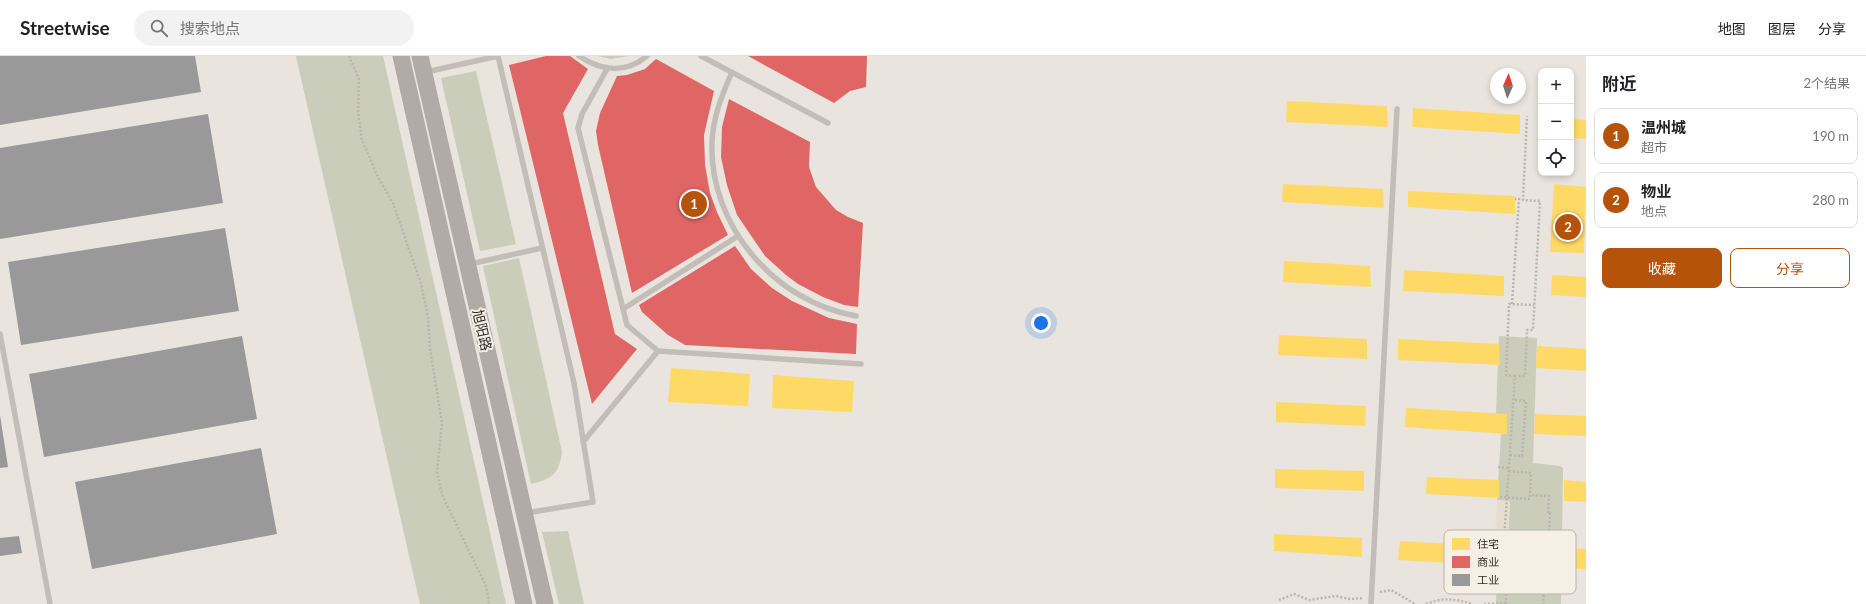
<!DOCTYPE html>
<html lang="zh">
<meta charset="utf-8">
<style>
:root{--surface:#fff;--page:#f2f2f2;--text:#202124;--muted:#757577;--line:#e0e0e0;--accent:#b45309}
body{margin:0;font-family:Lato,"Noto Sans SC",sans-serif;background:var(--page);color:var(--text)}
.controls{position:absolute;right:12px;top:12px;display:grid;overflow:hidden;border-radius:8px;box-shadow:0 2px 6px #0003}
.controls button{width:36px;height:36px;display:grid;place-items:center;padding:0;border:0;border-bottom:1px solid var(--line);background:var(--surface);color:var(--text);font:20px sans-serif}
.compass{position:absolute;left:1490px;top:12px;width:36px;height:36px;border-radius:50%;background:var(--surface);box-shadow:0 2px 6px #0003;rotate:3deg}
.you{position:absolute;left:1041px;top:267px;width:14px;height:14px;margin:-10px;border:3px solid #fff;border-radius:50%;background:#1a73e8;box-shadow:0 0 0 6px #1a73e833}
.badge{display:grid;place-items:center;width:26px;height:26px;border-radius:50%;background:var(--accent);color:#fff;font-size:13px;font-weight:700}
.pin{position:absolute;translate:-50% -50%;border:2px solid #fff;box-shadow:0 1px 4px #0006}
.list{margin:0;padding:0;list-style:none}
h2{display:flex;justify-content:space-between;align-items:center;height:52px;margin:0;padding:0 16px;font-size:17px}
h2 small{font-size:13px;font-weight:400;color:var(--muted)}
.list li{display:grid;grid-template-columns:26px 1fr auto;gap:12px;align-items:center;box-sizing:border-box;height:56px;margin:0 8px 8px;padding:0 8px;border:1px solid var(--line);border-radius:8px}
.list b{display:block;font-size:15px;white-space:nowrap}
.list p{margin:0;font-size:13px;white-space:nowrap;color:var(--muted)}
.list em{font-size:13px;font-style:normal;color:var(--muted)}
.actions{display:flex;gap:8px;padding:12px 16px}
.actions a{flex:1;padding:9px 0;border:1px solid var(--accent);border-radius:8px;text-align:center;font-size:14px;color:var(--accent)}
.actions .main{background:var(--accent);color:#fff}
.icon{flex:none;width:22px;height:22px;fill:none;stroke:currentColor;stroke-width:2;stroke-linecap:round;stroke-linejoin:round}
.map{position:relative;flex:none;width:1586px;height:548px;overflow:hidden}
header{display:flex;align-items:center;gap:24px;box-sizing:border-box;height:56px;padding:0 20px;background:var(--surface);border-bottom:1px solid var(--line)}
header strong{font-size:19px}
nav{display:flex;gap:22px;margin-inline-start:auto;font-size:14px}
.search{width:280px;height:36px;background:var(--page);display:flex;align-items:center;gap:10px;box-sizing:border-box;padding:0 14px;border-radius:22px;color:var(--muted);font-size:15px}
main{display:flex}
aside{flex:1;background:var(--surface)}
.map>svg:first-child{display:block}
.green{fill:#c9cdba}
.plaza{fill:#e6ddcf}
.homes{fill:#ffd966}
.shops{fill:#e06666}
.industry{fill:#999}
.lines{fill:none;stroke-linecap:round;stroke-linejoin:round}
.path{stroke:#bbb5b0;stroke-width:2.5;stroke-dasharray:2 2;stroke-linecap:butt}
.service{stroke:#c2bdb7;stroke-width:5.5}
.primary{stroke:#b0aba7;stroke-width:17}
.labels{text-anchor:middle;stroke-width:4;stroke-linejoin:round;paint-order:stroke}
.street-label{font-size:14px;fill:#312b27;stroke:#f6efe5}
.key{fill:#f6efe5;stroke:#bbb4ac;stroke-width:1}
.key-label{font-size:11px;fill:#312b27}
</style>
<header>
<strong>Streetwise</strong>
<div class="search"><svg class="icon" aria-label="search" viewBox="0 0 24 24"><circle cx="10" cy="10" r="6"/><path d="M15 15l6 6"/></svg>搜索地点</div>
<nav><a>地图</a><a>图层</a><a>分享</a></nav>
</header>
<main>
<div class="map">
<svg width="1586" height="548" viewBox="0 0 1586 548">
<rect width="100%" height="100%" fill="#e9e4de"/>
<path class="green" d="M 296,0 L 383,0 L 506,548 L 420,548 Z
M 597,0 L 629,0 L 611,3 Z
M 476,15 L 516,188 L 480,195 L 441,22 Z
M 519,202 L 562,396 C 559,418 552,423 531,428 L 483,210 Z
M 1499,280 L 1537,282 L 1533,407 L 1560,410 L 1563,412 L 1561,548 L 1496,548 L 1498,480 L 1508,481 L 1510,446 L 1497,444 L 1501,378 L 1507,378 L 1507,359 L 1496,358 Z
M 568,475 L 584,548 L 559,548 L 542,476 Z"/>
<path class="plaza" d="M 1497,444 L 1510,445 L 1508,481 L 1495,480 Z"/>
<path class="homes" d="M 1287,45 L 1387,50 L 1388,71 L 1286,66 Z
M 1413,52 L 1520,59 L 1520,78 L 1412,71 Z
M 1571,63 L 1586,64 L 1586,83 L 1571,82 Z
M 1283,128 L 1383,133 L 1384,152 L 1282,146 Z
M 1554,128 L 1586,131 L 1584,197 L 1550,196 Z
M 1408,135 L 1515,140 L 1515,158 L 1408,151 Z
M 1284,205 L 1370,210 L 1371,231 L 1283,226 Z
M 1404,214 L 1504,220 L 1504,240 L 1403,235 Z
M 1552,219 L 1586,221 L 1586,241 L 1551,239 Z
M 1279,279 L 1367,283 L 1367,303 L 1278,299 Z
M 1398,283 L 1499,288 L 1500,309 L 1398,304 Z
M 1537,290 L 1586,293 L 1586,315 L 1536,312 Z
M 671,312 L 750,318 L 748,350 L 668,346 Z
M 773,319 L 854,325 L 852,356 L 772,352 Z
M 1276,346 L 1366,350 L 1365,370 L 1276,366 Z
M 1406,352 L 1507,358 L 1507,378 L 1405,371 Z
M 1535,358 L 1586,360 L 1586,380 L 1534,378 Z
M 1275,413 L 1364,415 L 1364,435 L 1275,432 Z
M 1427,421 L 1499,424 L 1499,442 L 1426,438 Z
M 1564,424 L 1586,426 L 1586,446 L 1564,445 Z
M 1274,478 L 1362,482 L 1362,501 L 1274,495 Z
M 1400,485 L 1499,491 L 1500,510 L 1398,504 Z
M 1563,492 L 1586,493 L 1586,513 L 1562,512 Z"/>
<path class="shops" d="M 546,0 L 570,0 L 588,13 L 563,57 L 615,278 L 637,293 L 592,348 L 509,9 Z
M 748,0 L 867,0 L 866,31 L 850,35 L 834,47 Z
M 656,3 L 714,35 L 704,79 L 705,109 L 710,137 L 717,156 L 728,179 L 632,237 L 598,89 L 596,75 L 600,57 L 617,20 L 627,19 L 645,13 Z
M 729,43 L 810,86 L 809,111 L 816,131 L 836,154 L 848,161 L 863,167 L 858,251 L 844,249 L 823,241 L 798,228 L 786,219 L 765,200 L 737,159 L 727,129 L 721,101 L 722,71 Z
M 735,190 L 751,213 L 772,232 L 792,245 L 829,262 L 857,268 L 856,298 L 685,289 L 668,279 L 642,256 L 639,249 Z"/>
<path class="industry" d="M 0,0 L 195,0 L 201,36 L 0,69 Z
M 208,58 L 223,147 L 0,183 L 0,92 Z
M 225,172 L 239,255 L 21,289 L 8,206 Z
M 242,280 L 257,363 L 44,401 L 29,318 Z
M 0,359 L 8,411 L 0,412 Z
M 261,392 L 277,478 L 92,513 L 75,426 Z
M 19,480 L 22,497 L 0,500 L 0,482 Z"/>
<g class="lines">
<path class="path" d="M 349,0 L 359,23 L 358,56 L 362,84 L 378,121 L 393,147 L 421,228 L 428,261 L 430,293 L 442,367 L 437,416 L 442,439 L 486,530 L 489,548
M 1512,248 L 1519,143 L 1515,143
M 1515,320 L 1506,319 L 1509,248 L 1534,249
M 1510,399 L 1522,400 L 1526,345 L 1514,344
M 1498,411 L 1509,412
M 1509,415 L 1531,417 L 1530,439
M 1500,441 L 1530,443 L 1530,439 L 1549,440 L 1548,457 L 1550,457 L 1549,482 L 1542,481 L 1541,492
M 1512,490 L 1541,492 L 1540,502 L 1526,502
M 1526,519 L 1526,502 L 1511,501 L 1512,486 L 1504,485 L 1515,320 L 1525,320 L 1527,274 L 1533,274 L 1540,145 L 1523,144 L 1527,60
M 1380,536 L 1391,534 L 1415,548
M 1279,544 L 1294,538 L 1309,544 L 1336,540 L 1349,543 L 1364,542
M 1426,548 C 1443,541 1455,543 1473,548
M 1484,548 L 1506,547
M 1506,548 L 1507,517 L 1545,520 L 1543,548"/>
<path class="service" d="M 579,0 C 601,15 626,18 647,0
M 701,0 L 828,67
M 607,13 L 582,58 L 578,72 L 627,269 L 658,295 L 861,308
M 426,16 L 498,0 L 574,327 L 593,446 L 526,457
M 732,16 C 722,39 713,61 712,86 C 709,170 775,246 856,260
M 470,208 L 542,192
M 623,253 L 738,180
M 0,278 L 50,548
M 583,386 L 658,295
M 1371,548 L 1397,53"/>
<path class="primary" d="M 401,0 L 524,548
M 420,0 L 545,548"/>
</g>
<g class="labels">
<g class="street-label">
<text transform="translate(482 274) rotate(77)" y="5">旭阳路</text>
</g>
</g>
<rect x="1444" y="474" width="132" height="64" rx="6" class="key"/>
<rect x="1452" y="482" width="18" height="12" fill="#ffd966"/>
<rect x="1452" y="500" width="18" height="12" fill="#e06666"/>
<rect x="1452" y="518" width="18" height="12" fill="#999"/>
<g class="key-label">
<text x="1477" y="492">住宅</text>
<text x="1477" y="510">商业</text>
<text x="1477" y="528">工业</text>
</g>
</svg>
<div class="controls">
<button>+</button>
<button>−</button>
<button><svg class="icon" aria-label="locate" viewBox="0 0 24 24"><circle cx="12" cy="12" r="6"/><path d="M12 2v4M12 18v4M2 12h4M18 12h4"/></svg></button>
</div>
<svg class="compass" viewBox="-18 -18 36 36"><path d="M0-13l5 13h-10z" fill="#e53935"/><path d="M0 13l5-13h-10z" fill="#757577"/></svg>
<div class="you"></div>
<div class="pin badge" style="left:694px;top:148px">1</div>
<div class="pin badge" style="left:1568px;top:171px">2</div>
</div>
<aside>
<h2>附近<small>2个结果</small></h2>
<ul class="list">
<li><span class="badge">1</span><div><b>温州城</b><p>超市</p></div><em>190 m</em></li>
<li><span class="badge">2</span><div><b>物业</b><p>地点</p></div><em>280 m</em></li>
</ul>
<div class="actions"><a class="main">收藏</a><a>分享</a></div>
</aside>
</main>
